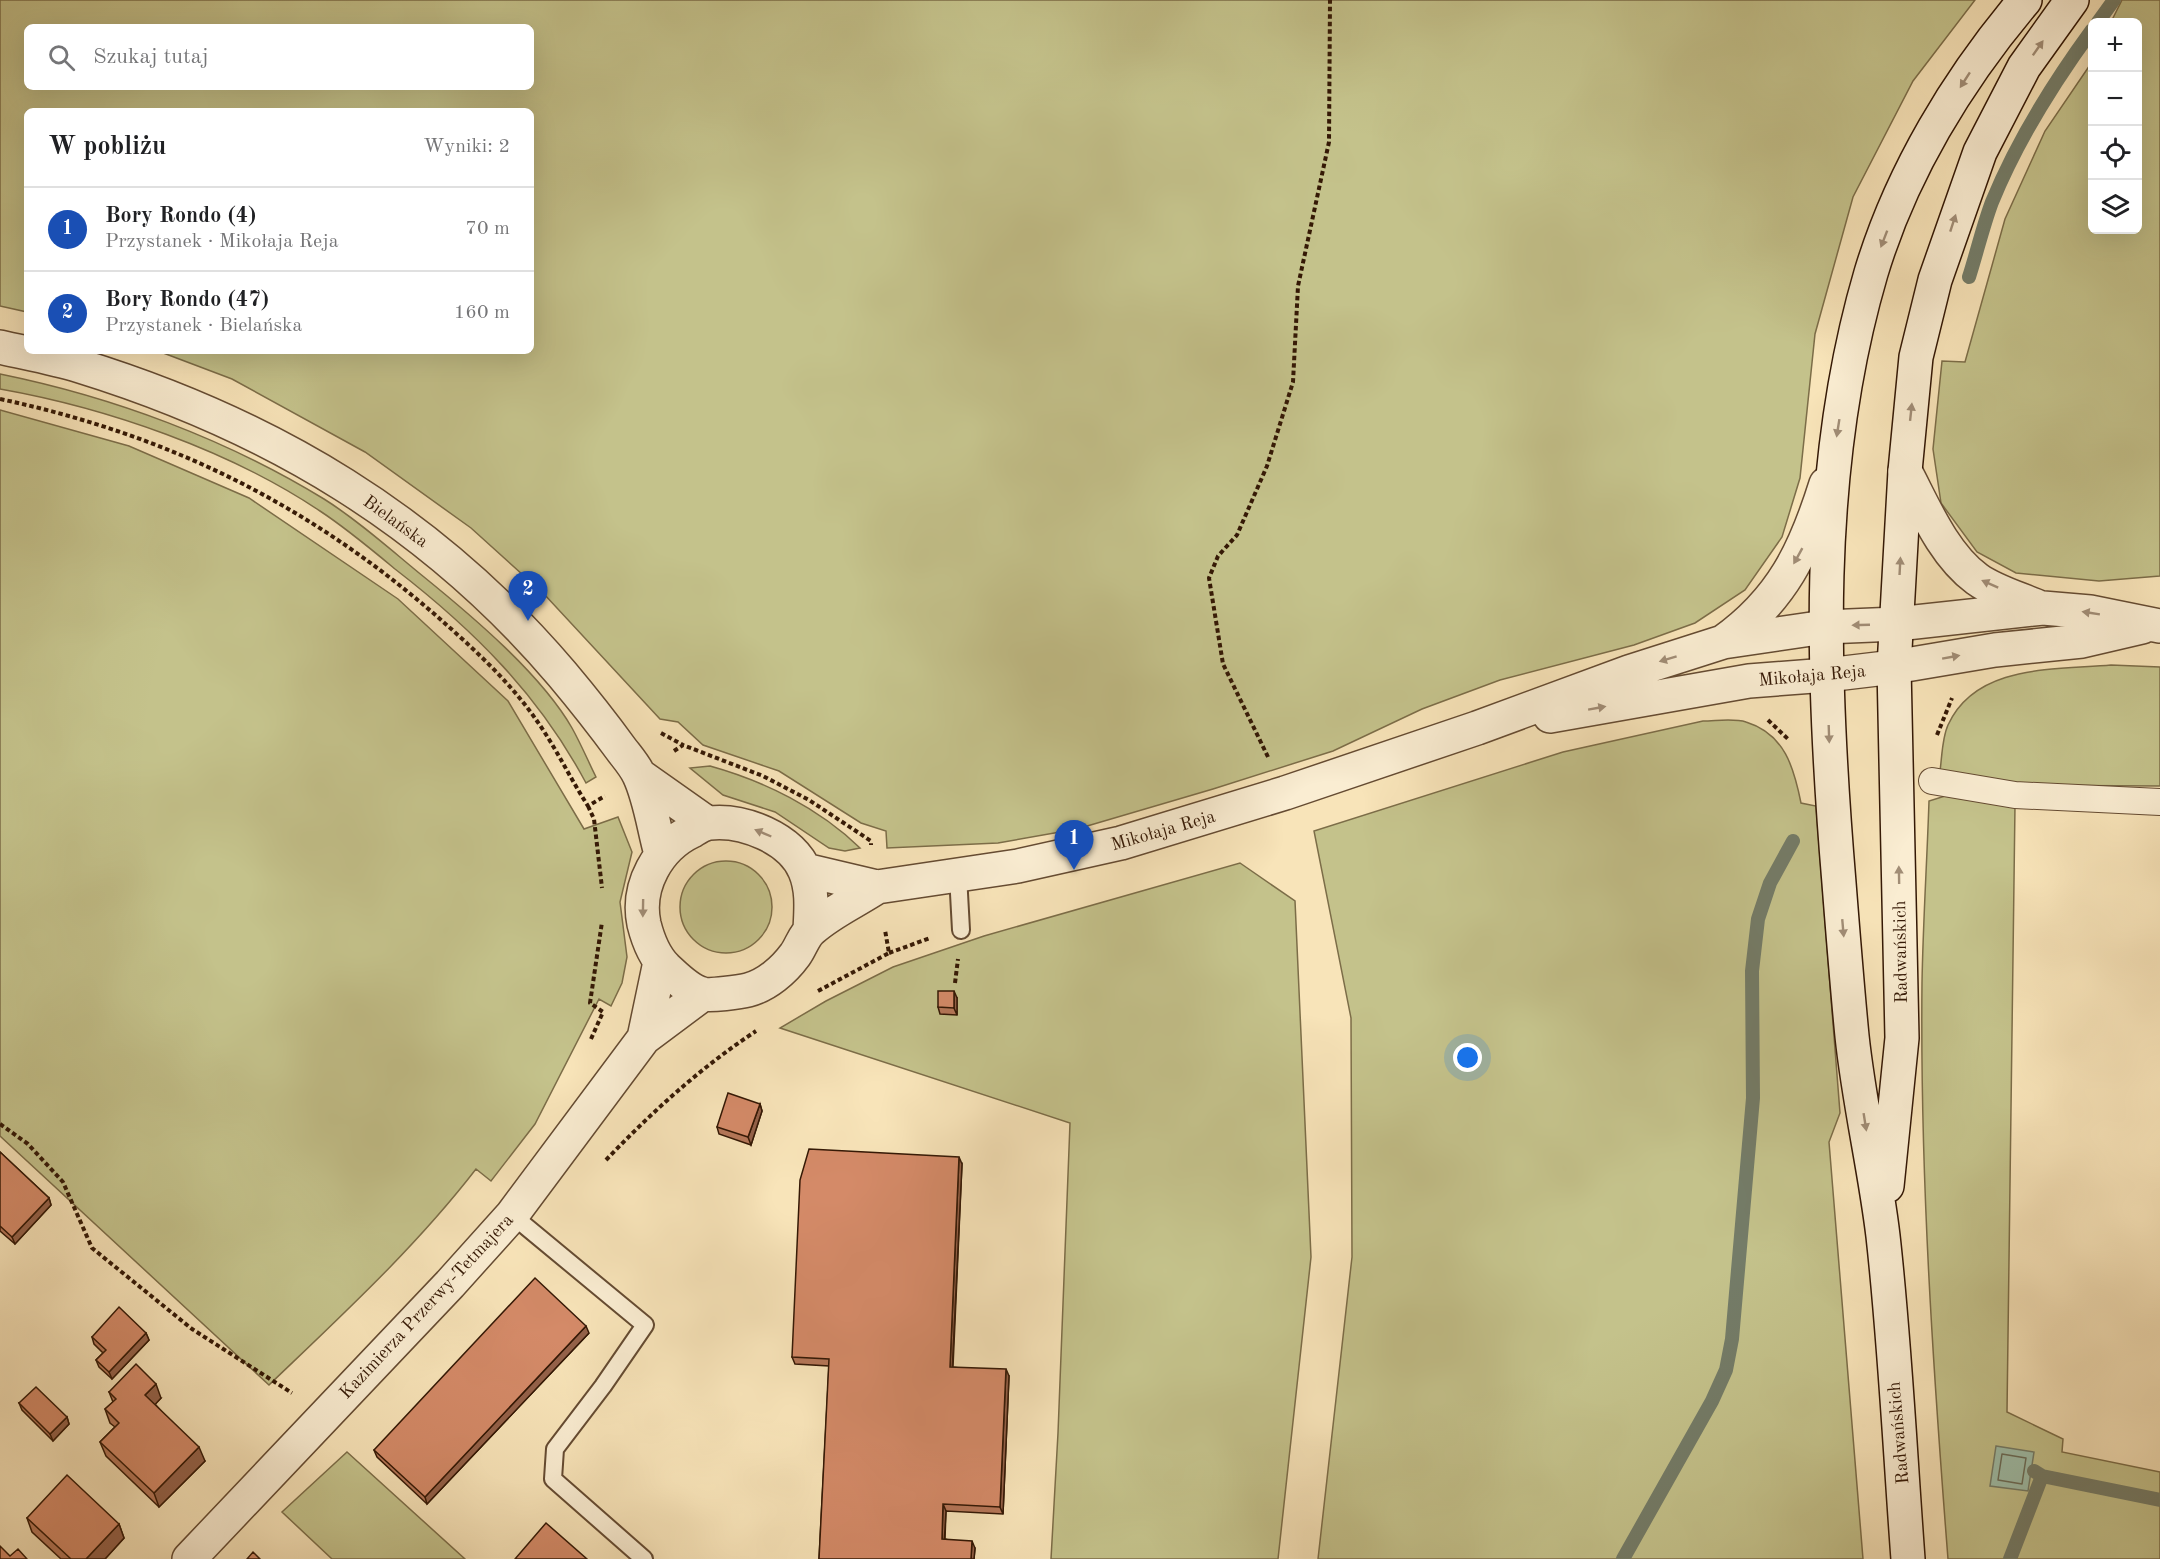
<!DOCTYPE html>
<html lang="pl">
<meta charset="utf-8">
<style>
:root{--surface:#fff;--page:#f2f2f2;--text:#202124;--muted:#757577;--line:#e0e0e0;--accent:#db2777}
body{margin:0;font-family:"Old Standard TT",serif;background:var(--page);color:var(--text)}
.controls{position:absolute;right:18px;top:18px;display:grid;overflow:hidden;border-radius:9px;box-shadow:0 6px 24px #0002}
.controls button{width:54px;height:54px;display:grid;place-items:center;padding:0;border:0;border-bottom:2px solid var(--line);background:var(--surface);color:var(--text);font:30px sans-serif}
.you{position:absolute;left:1468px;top:1058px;width:21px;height:21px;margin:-15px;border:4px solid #fff;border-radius:50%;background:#1a73e8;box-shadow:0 0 0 9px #1a73e833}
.badge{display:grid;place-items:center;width:39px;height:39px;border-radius:50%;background:var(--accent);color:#fff;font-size:20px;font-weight:700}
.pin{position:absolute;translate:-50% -50px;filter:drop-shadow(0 2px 3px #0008)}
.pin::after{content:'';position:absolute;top:32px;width:21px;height:18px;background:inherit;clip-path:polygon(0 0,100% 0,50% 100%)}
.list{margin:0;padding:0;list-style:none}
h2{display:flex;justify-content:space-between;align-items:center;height:78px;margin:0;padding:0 24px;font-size:26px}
h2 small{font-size:20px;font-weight:400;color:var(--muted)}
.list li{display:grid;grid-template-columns:39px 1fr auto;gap:18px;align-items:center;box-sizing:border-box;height:84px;padding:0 24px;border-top:2px solid var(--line)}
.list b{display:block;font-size:22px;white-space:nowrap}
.list p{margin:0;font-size:20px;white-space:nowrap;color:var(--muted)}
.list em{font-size:20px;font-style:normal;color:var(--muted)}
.icon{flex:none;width:33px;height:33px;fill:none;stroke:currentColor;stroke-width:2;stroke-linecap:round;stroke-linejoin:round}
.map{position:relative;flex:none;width:2160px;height:1559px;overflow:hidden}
.search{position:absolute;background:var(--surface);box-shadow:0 6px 24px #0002;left:24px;top:24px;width:510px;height:66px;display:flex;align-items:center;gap:15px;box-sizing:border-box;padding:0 21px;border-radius:9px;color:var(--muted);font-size:22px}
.panel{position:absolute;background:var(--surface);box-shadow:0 6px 24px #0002;left:24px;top:108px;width:510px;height:246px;border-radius:9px}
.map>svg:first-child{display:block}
.green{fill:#c4c28b;stroke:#7c6d48;stroke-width:1.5;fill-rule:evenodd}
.water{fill:#9fbfaa;stroke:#747c68;stroke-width:1.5}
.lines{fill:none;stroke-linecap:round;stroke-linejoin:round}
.shore{stroke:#6a6c58;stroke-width:1.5}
.stream{stroke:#747c68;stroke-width:14}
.service-casing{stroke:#654b32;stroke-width:20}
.pedestrian-casing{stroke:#654b32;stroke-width:28}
.tertiary-casing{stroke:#654b32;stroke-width:36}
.secondary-casing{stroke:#341805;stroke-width:36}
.path{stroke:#341805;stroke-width:4;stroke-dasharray:4.5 3;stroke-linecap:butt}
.service{stroke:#faedd2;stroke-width:16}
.pedestrian{stroke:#faedd2;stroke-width:26}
.tertiary{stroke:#faedd2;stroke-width:33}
.secondary{stroke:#faedd2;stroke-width:33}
.wall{fill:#b67759;stroke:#341805;stroke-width:1.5}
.shaded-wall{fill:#946149;stroke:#341805;stroke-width:1.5}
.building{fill:#d48a68;stroke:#341805;stroke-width:1.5}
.oneway{fill:#a18d76}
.labels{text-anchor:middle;stroke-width:6;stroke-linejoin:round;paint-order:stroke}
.street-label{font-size:18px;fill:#341805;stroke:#faedd2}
</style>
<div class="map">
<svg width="2160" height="1559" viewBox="0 0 2160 1559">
<rect width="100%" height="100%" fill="#f8e4b9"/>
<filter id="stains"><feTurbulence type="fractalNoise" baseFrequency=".00333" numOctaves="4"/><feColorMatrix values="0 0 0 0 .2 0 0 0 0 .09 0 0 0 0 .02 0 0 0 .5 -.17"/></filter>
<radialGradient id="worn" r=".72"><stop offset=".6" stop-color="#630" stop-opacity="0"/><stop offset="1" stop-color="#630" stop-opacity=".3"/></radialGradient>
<path class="green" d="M 0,0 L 1975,0 L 1913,81 L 1853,197 L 1815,334 L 1800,478 L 1782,537 L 1745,590 L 1695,623 L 1634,645 L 1500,680 L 1422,709 L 1333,751 L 1213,789 L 1077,829 L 998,843 L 887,848 L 886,831 L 861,823 L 779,771 L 703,745 L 678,722 L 660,719 L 544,594 L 471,528 L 365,452 L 232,379 L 158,351 L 531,351 L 531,111 L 27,111 L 27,312 L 0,306 ZM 27,27 L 531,27 L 531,87 L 27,87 Z
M 2122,0 L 2160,0 L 2160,576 L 2099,581 L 2016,573 L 1977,552 L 1941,503 L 1933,449 L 1942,361 L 1965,362 L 2005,219 L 2045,131 L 2092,62 L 2092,230 L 2138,230 L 2138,22 L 2111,22 Z
M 0,374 C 113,397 226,439 324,499 C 359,521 392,551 424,577 C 472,616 541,674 572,728 C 581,744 588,761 596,777 L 586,783 C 539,695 474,630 395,569 C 371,549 346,528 320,511 C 229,450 107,408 0,389 Z
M 0,410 L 129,446 L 249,498 L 398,599 L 508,701 L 584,829 L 618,817 L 632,852 L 620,902 L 627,957 L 622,983 L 611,1006 L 599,999 L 535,1124 L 491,1181 L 476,1169 C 415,1248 341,1316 269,1385 L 0,1136 Z
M 2111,665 L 2160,667 L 2160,786 L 2013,785 L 1940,771 C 1942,757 1942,738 1948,725 C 1976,664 2054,670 2111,665 Z
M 1703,721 C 1716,721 1734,718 1746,722 C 1785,734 1794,768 1801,803 L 1816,806 L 1840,1113 L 1829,1142 L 1863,1559 L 1318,1559 L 1352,1257 L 1351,1018 L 1314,831 L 1563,752 Z
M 710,766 C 764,781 819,808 860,848 L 845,851 L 829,848 L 775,812 L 723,795 L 690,768 Z
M 1945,796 L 2015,805 L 2007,1412 L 2063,1439 L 2062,1452 L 2160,1472 L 2160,1559 L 1948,1559 C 1933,1368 1920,1175 1922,983 C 1923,922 1927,862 1929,801 Z
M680 907a46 46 0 1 1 92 0a46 46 0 1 1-92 0Z
M 1240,863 L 1295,901 L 1311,1257 L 1278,1559 L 1051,1559 L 1058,1433 L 1070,1123 L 780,1028 L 826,1001 L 893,967 L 984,936 Z
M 347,1452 L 465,1559 L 332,1559 L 282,1512 Z"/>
<path class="water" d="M 1996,1446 L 2034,1452 L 2028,1491 L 1990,1486 Z"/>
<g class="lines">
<path class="shore" d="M 2002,1454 L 2026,1458 L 2022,1484 L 1998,1480 Z"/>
<path class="stream" d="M 2098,22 L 2114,0
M 1969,277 C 1977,252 1983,226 1992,202 C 2017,141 2054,82 2092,30
M 2042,1476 L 2160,1500
M 1623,1559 L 1712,1401 L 1726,1370 L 1732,1339 L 1753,1098 L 1752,971 L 1758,919 L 1770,883 L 1793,841
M 2010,1559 L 2042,1476 L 2034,1471"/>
<defs>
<path id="service" d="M 958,875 L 961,930
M 512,1215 L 645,1325 L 603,1386 L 555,1449 L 553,1479 L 644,1559"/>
<path id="pedestrian" d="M 1932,781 L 2015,795 L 2160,802"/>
<path id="tertiary" d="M 0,347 C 26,353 54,358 80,366 C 271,425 432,521 562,674 C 583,699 602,723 621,749 C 627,757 635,766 639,775 C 650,798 654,829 661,854
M 1905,471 C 1924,507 1943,554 1977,579 C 1995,592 2021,599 2041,608
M 1723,642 C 1782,600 1805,551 1826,484
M 1550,716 L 1749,681 L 1827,675 L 1894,667 L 1995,650 L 2082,641 L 2142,627
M 639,775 L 707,823
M 805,870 L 877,887 L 1018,866 L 1121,843 L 1285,793 L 1477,728 L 1629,672 L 1723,642 L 1825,627 L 1897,624 L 2043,608 L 2090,612 L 2160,626
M 810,930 C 811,910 813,890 805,871 C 791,838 743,819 709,823 C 703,824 697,828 692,831 C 658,847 636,886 644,924 C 648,940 654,956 666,968 C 676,977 689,991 703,994 C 710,996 740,992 748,990 C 767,985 784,970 795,955 C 801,947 804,935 812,929 C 831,912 856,901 877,887
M 644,1038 L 660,962
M 189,1559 L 450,1284 L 512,1215 L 644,1038 L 703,994"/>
<path id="secondary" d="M 1887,1186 L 1902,1038 L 1894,667 L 1905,471 L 1916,357 L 1935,280 L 1980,152 L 2024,67 L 2072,0
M 1908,1559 C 1900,1452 1895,1343 1883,1236 C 1875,1169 1859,1103 1852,1036 C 1847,985 1843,934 1839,883 C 1822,680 1813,470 1871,273 C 1901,173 1958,79 2025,0"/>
</defs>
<use href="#service" class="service-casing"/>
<use href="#pedestrian" class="pedestrian-casing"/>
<use href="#tertiary" class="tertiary-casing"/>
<use href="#secondary" class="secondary-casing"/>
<path class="path" d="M 0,399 C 169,435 310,505 440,619 C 474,649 511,683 537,721 C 556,748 570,778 588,806 L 605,796
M 1768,720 L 1788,739
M 661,733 L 683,745
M 1937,735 L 1952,698
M 674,751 L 683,745 L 763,776 L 809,800 L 871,841 L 871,845
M 1268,757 L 1223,664 L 1209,578 L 1218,556 L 1237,535 L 1267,466 L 1293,382 L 1298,286 L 1329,142 L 1330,0
M 588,806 L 594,819 L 602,888
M 889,953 L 930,938
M 955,983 L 958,959
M 818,991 L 889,953 L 885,930
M 591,1039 L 603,1012 L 590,1003 L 602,922
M 0,1124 L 28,1144 L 63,1182 L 92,1248 L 192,1329 L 292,1393
M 606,1160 C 652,1112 700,1068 756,1031"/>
<use href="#service" class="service"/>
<use href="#pedestrian" class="pedestrian"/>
<use href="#tertiary" class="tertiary"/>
<use href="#secondary" class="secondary"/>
</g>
<path class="wall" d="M 957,998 L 957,1015 L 940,1014 L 938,1007 Z
M 760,1104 L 762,1111 L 751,1145 L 719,1134 L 717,1127 Z
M 0,1152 L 49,1198 L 51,1205 L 15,1244 L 0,1231 Z
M 962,1164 L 953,1367 L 1009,1376 L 1003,1514 L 946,1511 L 945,1539 L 975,1548 L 974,1559 L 819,1559 L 829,1366 L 795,1364 L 792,1357 Z
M 146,1333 L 149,1340 L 112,1379 L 99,1367 L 96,1360 L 103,1353 L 94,1344 L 92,1337 Z
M 589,1333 L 427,1504 L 377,1457 L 374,1450 Z
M 109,1392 L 161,1398 L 155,1404 L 205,1461 L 159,1507 L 106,1456 L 100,1442 L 115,1427 L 110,1423 L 105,1409 L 113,1402 Z
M 19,1403 L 67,1417 L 69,1424 L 53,1441 L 22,1410 Z
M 27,1518 L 119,1524 L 124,1538 L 105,1559 L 61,1559 L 32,1532 Z"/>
<path class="shaded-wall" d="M 954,991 L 957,998 L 957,1015 L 954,1008 Z
M 760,1104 L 762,1111 L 751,1145 L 748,1137 Z
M 959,1157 L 962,1164 L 952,1374 L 950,1367 Z
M 49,1198 L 51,1205 L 15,1244 L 12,1237 Z
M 586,1326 L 589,1333 L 427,1504 L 425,1497 Z
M 146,1333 L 149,1340 L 112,1379 L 109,1372 Z
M 1006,1369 L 1009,1376 L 1003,1514 L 1000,1507 Z
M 156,1384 L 161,1398 L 151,1409 L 145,1395 Z
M 67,1417 L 69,1424 L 53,1441 L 50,1434 Z
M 199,1447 L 205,1461 L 159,1507 L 154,1493 Z
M 943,1504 L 946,1511 L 944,1546 L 942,1539 Z
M 119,1524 L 124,1538 L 105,1559 L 86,1559 Z
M 972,1541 L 975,1548 L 974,1559 L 971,1559 Z"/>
<path class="building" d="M 938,991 L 954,991 L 954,1008 L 938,1007 Z
M 728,1093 L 760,1104 L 748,1137 L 717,1127 Z
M 809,1149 L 959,1157 L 950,1367 L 1006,1369 L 1000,1507 L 943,1504 L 942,1539 L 972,1541 L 971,1559 L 819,1559 L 829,1359 L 792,1357 L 800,1180 Z
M 0,1152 L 49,1198 L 12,1237 L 0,1226 Z
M 535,1278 L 586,1326 L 425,1497 L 374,1450 Z
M 119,1307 L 146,1333 L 109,1372 L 96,1360 L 106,1350 L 92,1337 Z
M 136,1364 L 156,1384 L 145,1395 L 199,1447 L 154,1493 L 100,1442 L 119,1423 L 105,1409 L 116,1399 L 109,1392 Z
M 36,1387 L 67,1417 L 50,1434 L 19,1403 Z
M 67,1475 L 119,1524 L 86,1559 L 71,1559 L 27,1518 Z
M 546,1523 L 587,1559 L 515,1559 Z
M 0,1546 L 10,1556 L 18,1549 L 27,1559 L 0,1559 Z
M 253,1552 L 260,1559 L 247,1559 Z"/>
<defs><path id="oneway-solid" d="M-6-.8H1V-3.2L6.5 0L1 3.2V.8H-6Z" transform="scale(1.5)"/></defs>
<g class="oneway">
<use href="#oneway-solid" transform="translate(2038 48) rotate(-55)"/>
<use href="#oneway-solid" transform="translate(1965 80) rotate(123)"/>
<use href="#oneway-solid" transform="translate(1953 223) rotate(-72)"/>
<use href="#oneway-solid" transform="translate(1884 239) rotate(111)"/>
<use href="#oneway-solid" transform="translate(1911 412) rotate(-84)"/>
<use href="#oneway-solid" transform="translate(1838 428) rotate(99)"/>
<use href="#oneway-solid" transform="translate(1798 556) rotate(119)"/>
<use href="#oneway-solid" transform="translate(1900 566) rotate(-87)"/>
<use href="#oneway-solid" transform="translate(1990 584) rotate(-156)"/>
<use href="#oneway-solid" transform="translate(2091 613) rotate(-171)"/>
<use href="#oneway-solid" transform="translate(1861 625) rotate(178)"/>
<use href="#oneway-solid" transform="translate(1951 657) rotate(-10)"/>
<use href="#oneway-solid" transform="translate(1668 659) rotate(163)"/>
<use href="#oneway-solid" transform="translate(1597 708) rotate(-10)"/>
<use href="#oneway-solid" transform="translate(1829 734) rotate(88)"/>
<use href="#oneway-solid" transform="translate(763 833) rotate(-157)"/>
<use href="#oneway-solid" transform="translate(1899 875) rotate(-91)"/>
<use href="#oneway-solid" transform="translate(643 908) rotate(91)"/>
<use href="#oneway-solid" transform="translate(1843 928) rotate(85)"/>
<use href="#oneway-solid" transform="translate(1865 1122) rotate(81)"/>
</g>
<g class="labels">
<g class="street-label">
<text transform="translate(396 521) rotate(36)" y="6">Bielańska</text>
<text transform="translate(1812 675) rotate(-5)" y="6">Mikołaja Reja</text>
<text transform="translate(1163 830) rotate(-16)" y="6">Mikołaja Reja</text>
<text transform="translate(1900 952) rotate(-91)" y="6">Radwańskich</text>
<text transform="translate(426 1306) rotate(-47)" y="6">Kazimierza Przerwy-Tetmajera</text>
<text transform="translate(1898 1433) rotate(-95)" y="6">Radwańskich</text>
</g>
</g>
<rect width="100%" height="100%" filter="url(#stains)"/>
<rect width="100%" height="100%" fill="url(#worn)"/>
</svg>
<div class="controls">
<button>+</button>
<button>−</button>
<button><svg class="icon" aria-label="locate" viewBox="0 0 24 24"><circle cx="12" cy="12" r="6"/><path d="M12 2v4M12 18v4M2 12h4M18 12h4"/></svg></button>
<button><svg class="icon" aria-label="layers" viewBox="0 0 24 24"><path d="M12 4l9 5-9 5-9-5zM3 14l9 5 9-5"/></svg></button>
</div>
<div class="you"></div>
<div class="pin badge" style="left:1074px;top:870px;background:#1a4fb4">1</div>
<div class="pin badge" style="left:528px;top:621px;background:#1a4fb4">2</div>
<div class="search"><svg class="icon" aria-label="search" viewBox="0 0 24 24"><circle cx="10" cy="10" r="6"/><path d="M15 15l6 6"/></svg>Szukaj tutaj</div>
<section class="panel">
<h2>W pobliżu<small>Wyniki: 2</small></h2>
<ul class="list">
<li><span class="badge" style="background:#1a4fb4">1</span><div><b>Bory Rondo (4)</b><p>Przystanek · Mikołaja Reja</p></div><em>70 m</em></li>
<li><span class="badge" style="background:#1a4fb4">2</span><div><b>Bory Rondo (47)</b><p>Przystanek · Bielańska</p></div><em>160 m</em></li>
</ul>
</section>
</div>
